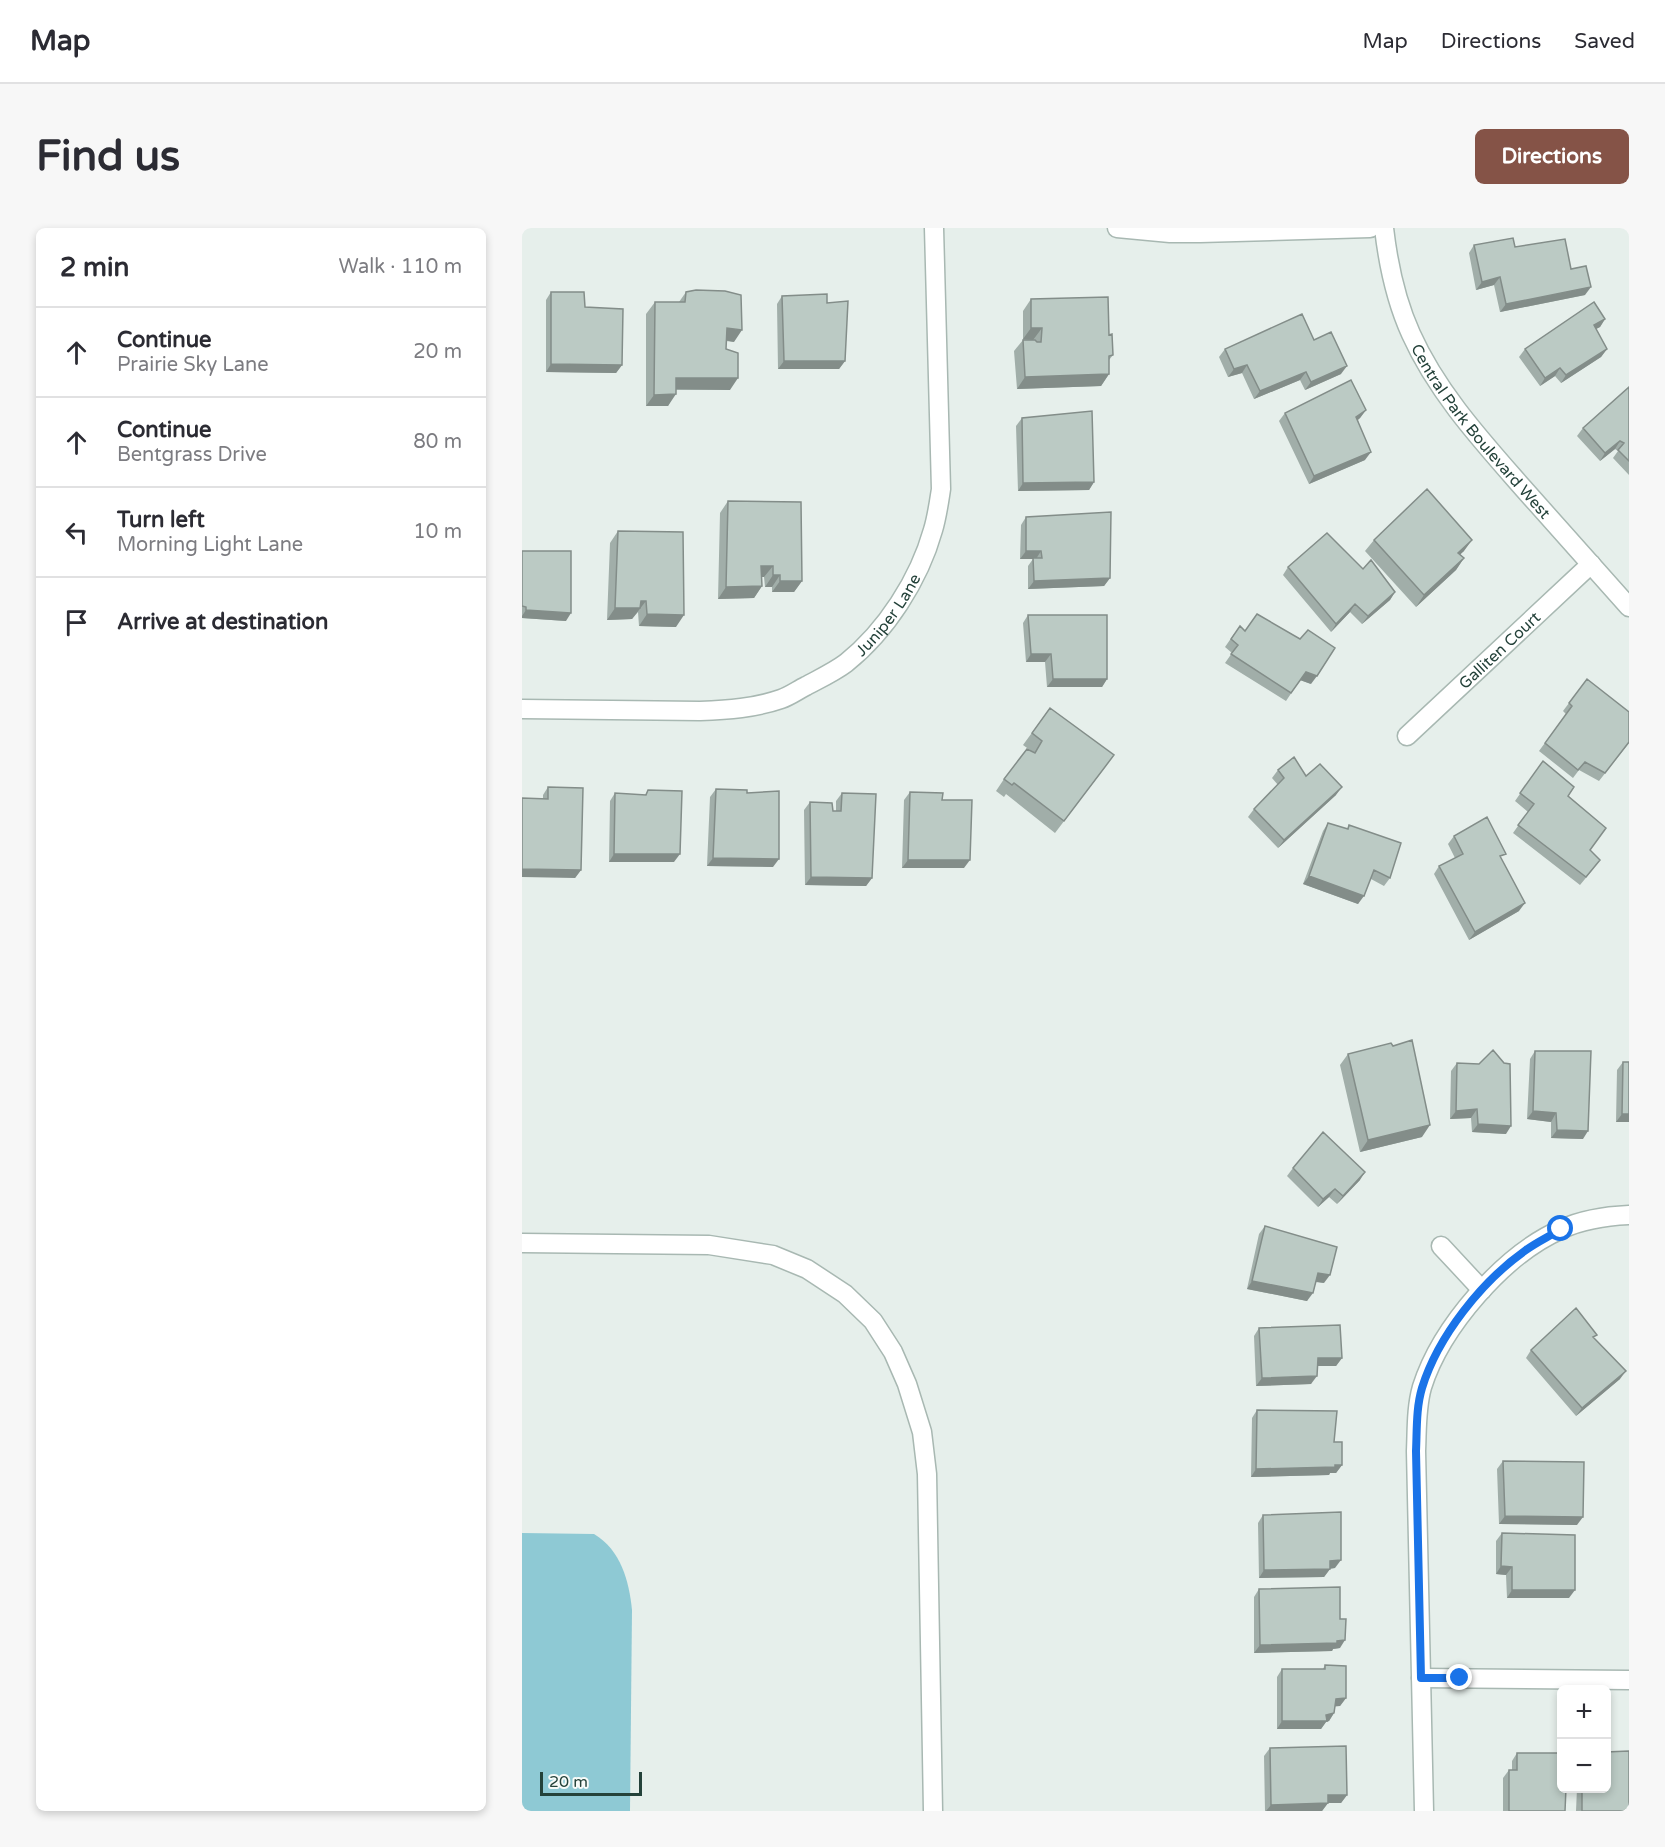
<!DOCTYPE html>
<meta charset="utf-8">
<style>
:root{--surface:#fff;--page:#f7f7f7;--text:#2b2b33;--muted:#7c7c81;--line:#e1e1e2;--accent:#855347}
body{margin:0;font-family:"Varela Round",sans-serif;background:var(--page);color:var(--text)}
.controls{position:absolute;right:18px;bottom:18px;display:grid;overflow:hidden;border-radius:9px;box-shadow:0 3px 9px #0003}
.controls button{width:54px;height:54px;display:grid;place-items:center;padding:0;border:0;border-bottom:2px solid var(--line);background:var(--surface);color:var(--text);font:30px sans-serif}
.scale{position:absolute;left:18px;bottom:15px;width:102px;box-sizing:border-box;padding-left:6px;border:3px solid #24423a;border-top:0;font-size:16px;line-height:21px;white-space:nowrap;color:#24423a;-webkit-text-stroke:4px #f7fbf9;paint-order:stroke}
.stop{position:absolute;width:18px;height:18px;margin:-14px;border:4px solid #1a73e8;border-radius:50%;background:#fff}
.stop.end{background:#1a73e8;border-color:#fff;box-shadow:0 2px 6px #0008}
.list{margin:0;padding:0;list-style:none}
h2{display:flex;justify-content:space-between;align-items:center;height:78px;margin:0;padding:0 24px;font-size:26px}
h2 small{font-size:20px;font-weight:400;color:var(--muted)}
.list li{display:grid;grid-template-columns:39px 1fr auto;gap:18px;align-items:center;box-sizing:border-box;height:90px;padding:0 24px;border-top:2px solid var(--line)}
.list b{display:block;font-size:22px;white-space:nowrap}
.list p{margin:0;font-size:20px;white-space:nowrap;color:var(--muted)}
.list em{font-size:20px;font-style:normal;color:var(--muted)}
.icon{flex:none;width:33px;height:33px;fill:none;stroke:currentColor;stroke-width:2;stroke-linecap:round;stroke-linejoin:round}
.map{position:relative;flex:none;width:1107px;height:1583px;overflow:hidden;border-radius:9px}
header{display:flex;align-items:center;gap:36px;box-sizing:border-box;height:84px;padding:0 30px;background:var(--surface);border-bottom:2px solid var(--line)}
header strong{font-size:28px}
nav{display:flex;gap:33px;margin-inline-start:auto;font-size:21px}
.intro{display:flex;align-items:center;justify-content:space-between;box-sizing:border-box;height:144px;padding:0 36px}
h1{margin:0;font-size:42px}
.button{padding:15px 27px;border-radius:9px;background:var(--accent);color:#fff;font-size:21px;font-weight:700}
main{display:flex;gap:36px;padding:0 36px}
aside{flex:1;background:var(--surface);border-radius:9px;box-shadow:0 3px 9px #0003}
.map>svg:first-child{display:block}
.water{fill:#8ec9d4}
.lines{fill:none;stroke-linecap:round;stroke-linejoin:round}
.street-casing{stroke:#a8b8b2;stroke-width:21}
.street{stroke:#fff;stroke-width:18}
.wall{fill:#a1aea9}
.shaded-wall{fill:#838d89}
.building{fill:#bbcac4;stroke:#838d89;stroke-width:1.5}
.route{stroke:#1a73e8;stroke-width:8}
.labels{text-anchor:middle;stroke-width:4.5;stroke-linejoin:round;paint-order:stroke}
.street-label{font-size:16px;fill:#24423a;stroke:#f7fbf9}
</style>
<header>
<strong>Map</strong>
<nav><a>Map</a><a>Directions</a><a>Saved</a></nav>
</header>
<div class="intro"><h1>Find us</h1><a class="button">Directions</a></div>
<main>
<aside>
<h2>2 min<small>Walk · 110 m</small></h2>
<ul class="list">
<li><svg class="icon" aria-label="ahead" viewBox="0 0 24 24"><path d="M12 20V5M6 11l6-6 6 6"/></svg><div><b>Continue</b><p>Prairie Sky Lane</p></div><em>20 m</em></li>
<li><svg class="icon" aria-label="ahead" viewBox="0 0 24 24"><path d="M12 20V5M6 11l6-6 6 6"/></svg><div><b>Continue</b><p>Bentgrass Drive</p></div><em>80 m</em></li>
<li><svg class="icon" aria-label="left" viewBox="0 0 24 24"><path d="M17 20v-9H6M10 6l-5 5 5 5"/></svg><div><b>Turn left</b><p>Morning Light Lane</p></div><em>10 m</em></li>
<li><svg class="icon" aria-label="arrive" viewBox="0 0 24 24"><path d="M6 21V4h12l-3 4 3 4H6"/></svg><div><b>Arrive at destination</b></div></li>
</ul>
</aside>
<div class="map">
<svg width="1107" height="1583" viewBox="0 0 1107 1583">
<rect width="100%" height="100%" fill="#e6efeb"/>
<path class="water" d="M 0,1305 L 72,1306 C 99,1322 107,1353 110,1382 L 108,1583 L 0,1583 Z"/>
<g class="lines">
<defs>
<g id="street">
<path d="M 595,0 L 648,5 L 678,5 L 848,0"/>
<path id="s1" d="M 862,0 C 866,35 874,73 889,106 C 915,164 959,212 1001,260 C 1036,299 1071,339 1107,379"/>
<path id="s2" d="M 0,481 L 178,483 C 206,482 233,480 259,471 C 268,468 276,462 284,458 C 297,451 312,444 324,435 C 364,403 397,352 411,302 C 415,289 417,274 419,261 L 412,0"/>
<path id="s3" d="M 885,508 L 1069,336"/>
<path d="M 0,1015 L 187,1017 L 251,1027 L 285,1041 L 323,1066 L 351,1093 L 371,1124 L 385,1156 L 400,1204 L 405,1246 L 411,1583"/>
<path d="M 919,1018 L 960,1062"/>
<path d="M 899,1450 L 1107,1452"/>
<path d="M 902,1583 L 894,1223 C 895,1202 894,1180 900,1159 C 919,1099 982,1026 1040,1001 C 1062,991 1084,988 1107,987"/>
</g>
</defs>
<use href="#street" class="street-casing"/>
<use href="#street" class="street"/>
</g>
<path class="wall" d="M 952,17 L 993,19 L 1049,41 L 1063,67 L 978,84 L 972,57 L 954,62 L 947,25 Z
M 29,64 L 63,79 L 100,137 L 94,145 L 24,144 L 24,72 Z
M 164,64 L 212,114 L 204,113 L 204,121 L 208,162 L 154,162 L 146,178 L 124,178 L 124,86 L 133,74 L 157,74 Z
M 260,68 L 305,75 L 323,133 L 317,141 L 256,141 L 255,76 Z
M 509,71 L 587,107 L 591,127 L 587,132 L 587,146 L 579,158 L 495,161 L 492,123 L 501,112 L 501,83 Z
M 1083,91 L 1078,99 L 1074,101 L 1085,121 L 1079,129 L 1039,155 L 1033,148 L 1018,158 L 997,129 L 1003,121 Z
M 792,112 L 819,146 L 783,162 L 778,152 L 732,171 L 720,145 L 706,149 L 697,129 L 703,121 Z
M 1107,159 L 1107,247 L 1091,230 L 1096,223 L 1093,221 L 1078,233 L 1055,208 L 1061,200 Z
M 844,182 L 838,190 L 836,192 L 843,232 L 787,256 L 757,193 L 763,185 Z
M 500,190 L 572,254 L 567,262 L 496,263 L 494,198 Z
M 206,273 L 280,353 L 272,364 L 250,364 L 250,359 L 243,359 L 242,349 L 239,349 L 240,358 L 232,370 L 196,371 L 198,285 Z
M 504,289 L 588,350 L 582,358 L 506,361 L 506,338 L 511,331 L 498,331 L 499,297 Z
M 96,303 L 154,399 L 117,398 L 116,384 L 110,391 L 85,392 L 88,315 Z
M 852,312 L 942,323 L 938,326 L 942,330 L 934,342 L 894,379 L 843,323 Z
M 0,323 L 44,393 L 0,390 Z
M 766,339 L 873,364 L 868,372 L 840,396 L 828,384 L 809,404 L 761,347 Z
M 506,387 L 585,451 L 580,459 L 525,459 L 523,434 L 504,434 L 501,395 Z
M 723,403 L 789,456 L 778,452 L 764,473 L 703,435 L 710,425 L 703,419 L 712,406 Z
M 1047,475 L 1107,515 L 1077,553 L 1057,542 L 1051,550 L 1017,523 L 1044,486 L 1041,483 Z
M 528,480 L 584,538 L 533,605 L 484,566 L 482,569 L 474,563 L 482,551 L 512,525 L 501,517 Z
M 1021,533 L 1046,568 L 1072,640 L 1058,657 L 991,605 L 1006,584 L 993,573 Z
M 756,542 L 784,548 L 814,567 L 756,620 L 726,589 L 732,581 L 756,557 L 750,550 Z
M 26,559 L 59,642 L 53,650 L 21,571 L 21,567 Z
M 194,561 L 225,565 L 251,639 L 185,638 L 188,569 Z
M 126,562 L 152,634 L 87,634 L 88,573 L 93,565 L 123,567 Z
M 388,564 L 442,640 L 380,640 L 382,572 Z
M 320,565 L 350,650 L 344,658 L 283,657 L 282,582 L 288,574 L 311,583 L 314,583 L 314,573 Z
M 806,595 L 825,601 L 827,597 L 868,650 L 862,658 L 849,651 L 836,676 L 781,656 L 801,603 Z
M 932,608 L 980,632 L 997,683 L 947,712 L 912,646 L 917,638 L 933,630 L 926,616 Z
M 1013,823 L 1061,911 L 1029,910 L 1029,894 L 1005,891 L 1008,831 Z
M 826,826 L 900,909 L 838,924 L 818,837 Z
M 1101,834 L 1107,834 L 1107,894 L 1094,894 L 1095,842 Z
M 935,835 L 984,906 L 950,904 L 949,890 L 928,891 L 929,843 Z
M 771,940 L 838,952 L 815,976 L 807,969 L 796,979 L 765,948 Z
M 743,998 L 802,1055 L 793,1054 L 785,1073 L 725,1061 L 737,1006 Z
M 737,1100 L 820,1130 L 814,1138 L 795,1138 L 789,1156 L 734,1158 L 732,1108 Z
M 1073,1111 L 1098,1151 L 1054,1188 L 1004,1130 L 1009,1122 Z
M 735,1182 L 812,1214 L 820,1237 L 814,1245 L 808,1245 L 807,1247 L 729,1249 L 730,1190 Z
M 981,1233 L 1055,1297 L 977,1296 L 975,1241 Z
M 741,1287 L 813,1340 L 808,1341 L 802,1349 L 737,1350 L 736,1295 Z
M 980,1305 L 1047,1370 L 985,1370 L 984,1347 L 974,1346 L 974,1313 Z
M 737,1361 L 818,1420 L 811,1421 L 810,1423 L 732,1425 L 732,1369 Z
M 803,1437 L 824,1470 L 818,1478 L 813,1478 L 812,1485 L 807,1493 L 804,1494 L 799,1501 L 755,1501 L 755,1449 L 760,1441 L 801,1441 Z
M 748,1520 L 825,1567 L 819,1575 L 806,1575 L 800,1583 L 743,1583 L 742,1528 Z
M 995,1525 L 1043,1583 L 981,1583 L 981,1550 L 987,1542 L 990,1542 L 990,1533 Z
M 1055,1560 L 1084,1560 L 1107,1583 L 1054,1583 Z"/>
<path class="shaded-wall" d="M 978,49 L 972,57 L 954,62 L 960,54 Z
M 1069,59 L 1063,67 L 978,84 L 984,76 Z
M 1083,91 L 1078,99 L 1066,105 L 1072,97 Z
M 205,100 L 220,102 L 212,114 L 197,111 Z
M 509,100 L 520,100 L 511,112 L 501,111 Z
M 1085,121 L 1079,129 L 1039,155 L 1044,147 Z
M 262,133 L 323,133 L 317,141 L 256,141 Z
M 29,136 L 100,137 L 94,145 L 24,144 Z
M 725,137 L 720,145 L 706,149 L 712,141 Z
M 825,138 L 819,146 L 783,162 L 789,154 Z
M 1038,140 L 1033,148 L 1018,158 L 1023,150 Z
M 784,144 L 778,152 L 732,171 L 738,163 Z
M 587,146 L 579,158 L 495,161 L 503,149 Z
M 154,150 L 216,150 L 208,162 L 146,161 Z
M 154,166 L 146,178 L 124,178 L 132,167 Z
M 844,182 L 838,190 L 829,197 L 834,189 Z
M 1098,213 L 1093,221 L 1078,233 L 1083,225 Z
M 849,224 L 843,232 L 787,256 L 792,248 Z
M 572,254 L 567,262 L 496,263 L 501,255 Z
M 950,312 L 942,323 L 928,336 L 936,325 Z
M 504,323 L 519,323 L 514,331 L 498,331 Z
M 942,330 L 934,342 L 894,379 L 902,367 Z
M 239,338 L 251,338 L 242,349 L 230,349 Z
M 251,347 L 258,347 L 250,359 L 243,359 Z
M 588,350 L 582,358 L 506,361 L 512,353 Z
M 258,353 L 280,353 L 272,364 L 250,364 Z
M 240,358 L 232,370 L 196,371 L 204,359 Z
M 873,364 L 868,372 L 840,396 L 846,388 Z
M 119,373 L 124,373 L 110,391 L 85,392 L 93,380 Z
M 833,376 L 828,384 L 809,404 L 814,396 Z
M 4,382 L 49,385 L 44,393 L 0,390 L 0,388 Z
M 125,386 L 162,387 L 154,399 L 117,398 Z
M 509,426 L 529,426 L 523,434 L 504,434 Z
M 784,444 L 795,448 L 789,456 L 778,452 Z
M 531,451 L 585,451 L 580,459 L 525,459 Z
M 820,559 L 814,567 L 756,620 L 762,612 Z
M 92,626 L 158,626 L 152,634 L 87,634 Z
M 191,630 L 257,631 L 251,639 L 185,638 Z
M 386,632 L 448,632 L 442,640 L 380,640 Z
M 0,641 L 59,642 L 53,650 L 0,649 Z
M 787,648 L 842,668 L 836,676 L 781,656 Z
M 289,649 L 350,650 L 344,658 L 283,657 Z
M 1003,675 L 997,683 L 947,712 L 953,704 Z
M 955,881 L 949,890 L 928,891 L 934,883 Z
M 1011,883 L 1034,885 L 1029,894 L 1005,891 Z
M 1100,886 L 1107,886 L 1107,894 L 1094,894 Z
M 956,896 L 989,898 L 984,906 L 950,904 Z
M 908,897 L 900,909 L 838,924 L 846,912 Z
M 1035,902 L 1066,903 L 1061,911 L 1029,910 Z
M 843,944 L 838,952 L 815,976 L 821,968 Z
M 813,961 L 807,969 L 796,979 L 801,971 Z
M 796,1045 L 808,1047 L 802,1055 L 790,1053 Z
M 730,1053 L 791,1065 L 785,1073 L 725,1061 Z
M 796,1130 L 820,1130 L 814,1138 L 790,1138 Z
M 1104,1143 L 1098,1151 L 1054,1188 L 1060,1180 Z
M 795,1148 L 789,1156 L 734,1158 L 740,1150 Z
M 820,1237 L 814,1245 L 808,1245 L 807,1247 L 729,1249 L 734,1241 Z
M 983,1288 L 1061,1289 L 1055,1297 L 977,1296 Z
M 819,1332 L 813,1340 L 802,1341 L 808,1333 Z
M 979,1338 L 990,1339 L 984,1347 L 974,1346 Z
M 808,1341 L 802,1349 L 737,1350 L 742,1342 Z
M 990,1362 L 1053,1362 L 1047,1370 L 985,1370 Z
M 823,1412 L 818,1420 L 811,1421 L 810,1423 L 732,1425 L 738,1417 Z
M 824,1470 L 818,1478 L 808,1479 L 814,1471 Z
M 812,1485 L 807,1493 L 804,1494 L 799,1501 L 755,1501 L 760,1493 Z
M 806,1567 L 825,1567 L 819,1575 L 801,1575 L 806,1575 L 800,1583 L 744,1583 L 749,1577 Z"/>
<path class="building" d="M 991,10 L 993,19 L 1043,11 L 1049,41 L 1064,38 L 1069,59 L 984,76 L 978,49 L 960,54 L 952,17 Z
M 174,62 L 203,63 L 219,67 L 220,102 L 205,100 L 204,121 L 216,125 L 216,150 L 154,150 L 154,166 L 132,167 L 133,74 L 163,74 L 164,64 Z
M 29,64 L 62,64 L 63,79 L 101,81 L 100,137 L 29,136 Z
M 305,66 L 305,75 L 326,73 L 323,133 L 262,133 L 260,68 Z
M 586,69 L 587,107 L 590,106 L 591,127 L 587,128 L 587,146 L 503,149 L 501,112 L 513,112 L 515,114 L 519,114 L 520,100 L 509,100 L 509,71 Z
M 1072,74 L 1083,91 L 1072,97 L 1085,121 L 1044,147 L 1038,140 L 1023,150 L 1003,121 Z
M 780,86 L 792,112 L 809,104 L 825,138 L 789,154 L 784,144 L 738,163 L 725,137 L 712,141 L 703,121 Z
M 829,152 L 844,182 L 834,189 L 849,224 L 792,248 L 763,185 Z
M 1107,159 L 1107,233 L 1096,222 L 1102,215 L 1098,213 L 1083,225 L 1061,200 Z
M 570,183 L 572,254 L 501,255 L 500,190 Z
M 905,261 L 950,312 L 936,325 L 942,330 L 902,367 L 852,312 Z
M 206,273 L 279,274 L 280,353 L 258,353 L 258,347 L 251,347 L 251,338 L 239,338 L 240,358 L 204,359 Z
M 589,284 L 588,350 L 512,353 L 511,330 L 520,330 L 519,323 L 504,323 L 504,289 Z
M 96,303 L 161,304 L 162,387 L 125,386 L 124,373 L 119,373 L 118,380 L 93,380 Z
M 805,305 L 841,341 L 849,332 L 873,364 L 846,388 L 833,376 L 814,396 L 766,339 Z
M 0,323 L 49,323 L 49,385 L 4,382 L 4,379 L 0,378 Z
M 735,386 L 778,411 L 786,402 L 813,420 L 795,448 L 784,444 L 769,465 L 709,426 L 716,417 L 709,411 L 718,398 L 723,403 Z
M 506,387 L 585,387 L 585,451 L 531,451 L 529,426 L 509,426 Z
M 1065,451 L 1107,484 L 1107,514 L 1083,545 L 1063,534 L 1056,542 L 1023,515 L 1050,478 L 1047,475 Z
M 528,480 L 592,527 L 542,593 L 492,555 L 490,557 L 482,551 L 505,521 L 513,525 L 520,513 L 510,505 Z
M 772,529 L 784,548 L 798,536 L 820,559 L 762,612 L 732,581 L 762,550 L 756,542 Z
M 1021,533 L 1052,559 L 1046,568 L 1084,600 L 1068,622 L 1078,632 L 1064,649 L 996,597 L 1012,576 L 998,565 Z
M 26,559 L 61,560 L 59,642 L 0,641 L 0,570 L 26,571 Z
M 194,561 L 225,562 L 225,565 L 257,563 L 257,631 L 191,630 Z
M 126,562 L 160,563 L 158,626 L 92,626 L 93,565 L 124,567 Z
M 388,564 L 421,565 L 420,572 L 450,572 L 448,632 L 386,632 Z
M 320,565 L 354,566 L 350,650 L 289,649 L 288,574 L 310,575 L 311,583 L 319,583 Z
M 965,589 L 984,626 L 978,628 L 1003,675 L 953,704 L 917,638 L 941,626 L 932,608 Z
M 806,595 L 826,601 L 827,597 L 879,615 L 868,650 L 852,642 L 842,668 L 787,648 Z
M 890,812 L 908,897 L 846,912 L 826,826 L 869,815 L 871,818 Z
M 971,822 L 982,835 L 988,836 L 989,898 L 956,896 L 955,881 L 934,883 L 935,835 L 957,836 Z
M 1013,823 L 1069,823 L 1066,903 L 1035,902 L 1034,885 L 1011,883 Z
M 1101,834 L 1107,834 L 1107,886 L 1100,886 Z
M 801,904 L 843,944 L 821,968 L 813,961 L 801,971 L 771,940 Z
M 743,998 L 815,1019 L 808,1047 L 796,1045 L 791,1065 L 730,1053 Z
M 1054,1080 L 1075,1107 L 1071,1109 L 1104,1143 L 1060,1180 L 1009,1122 Z
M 818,1097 L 820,1130 L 796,1130 L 795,1148 L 740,1150 L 737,1100 Z
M 735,1182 L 815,1183 L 812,1214 L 820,1214 L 820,1237 L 813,1237 L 813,1239 L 734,1241 Z
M 981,1233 L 1062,1234 L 1061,1289 L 983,1288 Z
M 819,1284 L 819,1332 L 808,1333 L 808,1341 L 742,1342 L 741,1287 Z
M 980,1305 L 1053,1307 L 1053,1362 L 990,1362 L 990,1339 L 979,1338 Z
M 818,1359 L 818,1391 L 824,1391 L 823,1412 L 815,1413 L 815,1415 L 738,1417 L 737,1361 Z
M 803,1437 L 824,1438 L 824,1470 L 814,1471 L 812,1485 L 804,1487 L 805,1493 L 760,1493 L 760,1441 L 803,1441 Z
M 824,1518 L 825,1567 L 806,1567 L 806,1575 L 749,1577 L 748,1520 Z
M 1107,1523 L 1107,1583 L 1060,1583 L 1060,1560 L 1084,1560 L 1084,1524 Z
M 995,1525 L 1040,1525 L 1040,1560 L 1044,1560 L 1043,1583 L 987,1583 L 987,1542 L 995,1542 Z"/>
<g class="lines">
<path class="route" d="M 938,1450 L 899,1450 L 894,1223 C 895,1202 894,1180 900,1160 C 916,1108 960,1053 1004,1022 C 1015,1014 1028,1008 1039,1001"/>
</g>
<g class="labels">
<g class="street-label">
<text dy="6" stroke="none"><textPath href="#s1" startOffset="230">Central Park Boulevard West</textPath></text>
<text dy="6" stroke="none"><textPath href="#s2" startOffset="399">Juniper Lane</textPath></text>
<text dy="6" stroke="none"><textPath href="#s3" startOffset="126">Galliten Court</textPath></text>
</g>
</g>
</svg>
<div class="controls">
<button>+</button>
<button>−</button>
</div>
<div class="scale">20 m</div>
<div class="stop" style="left:1039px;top:1001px"></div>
<div class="stop end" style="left:938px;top:1450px"></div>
</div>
</main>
